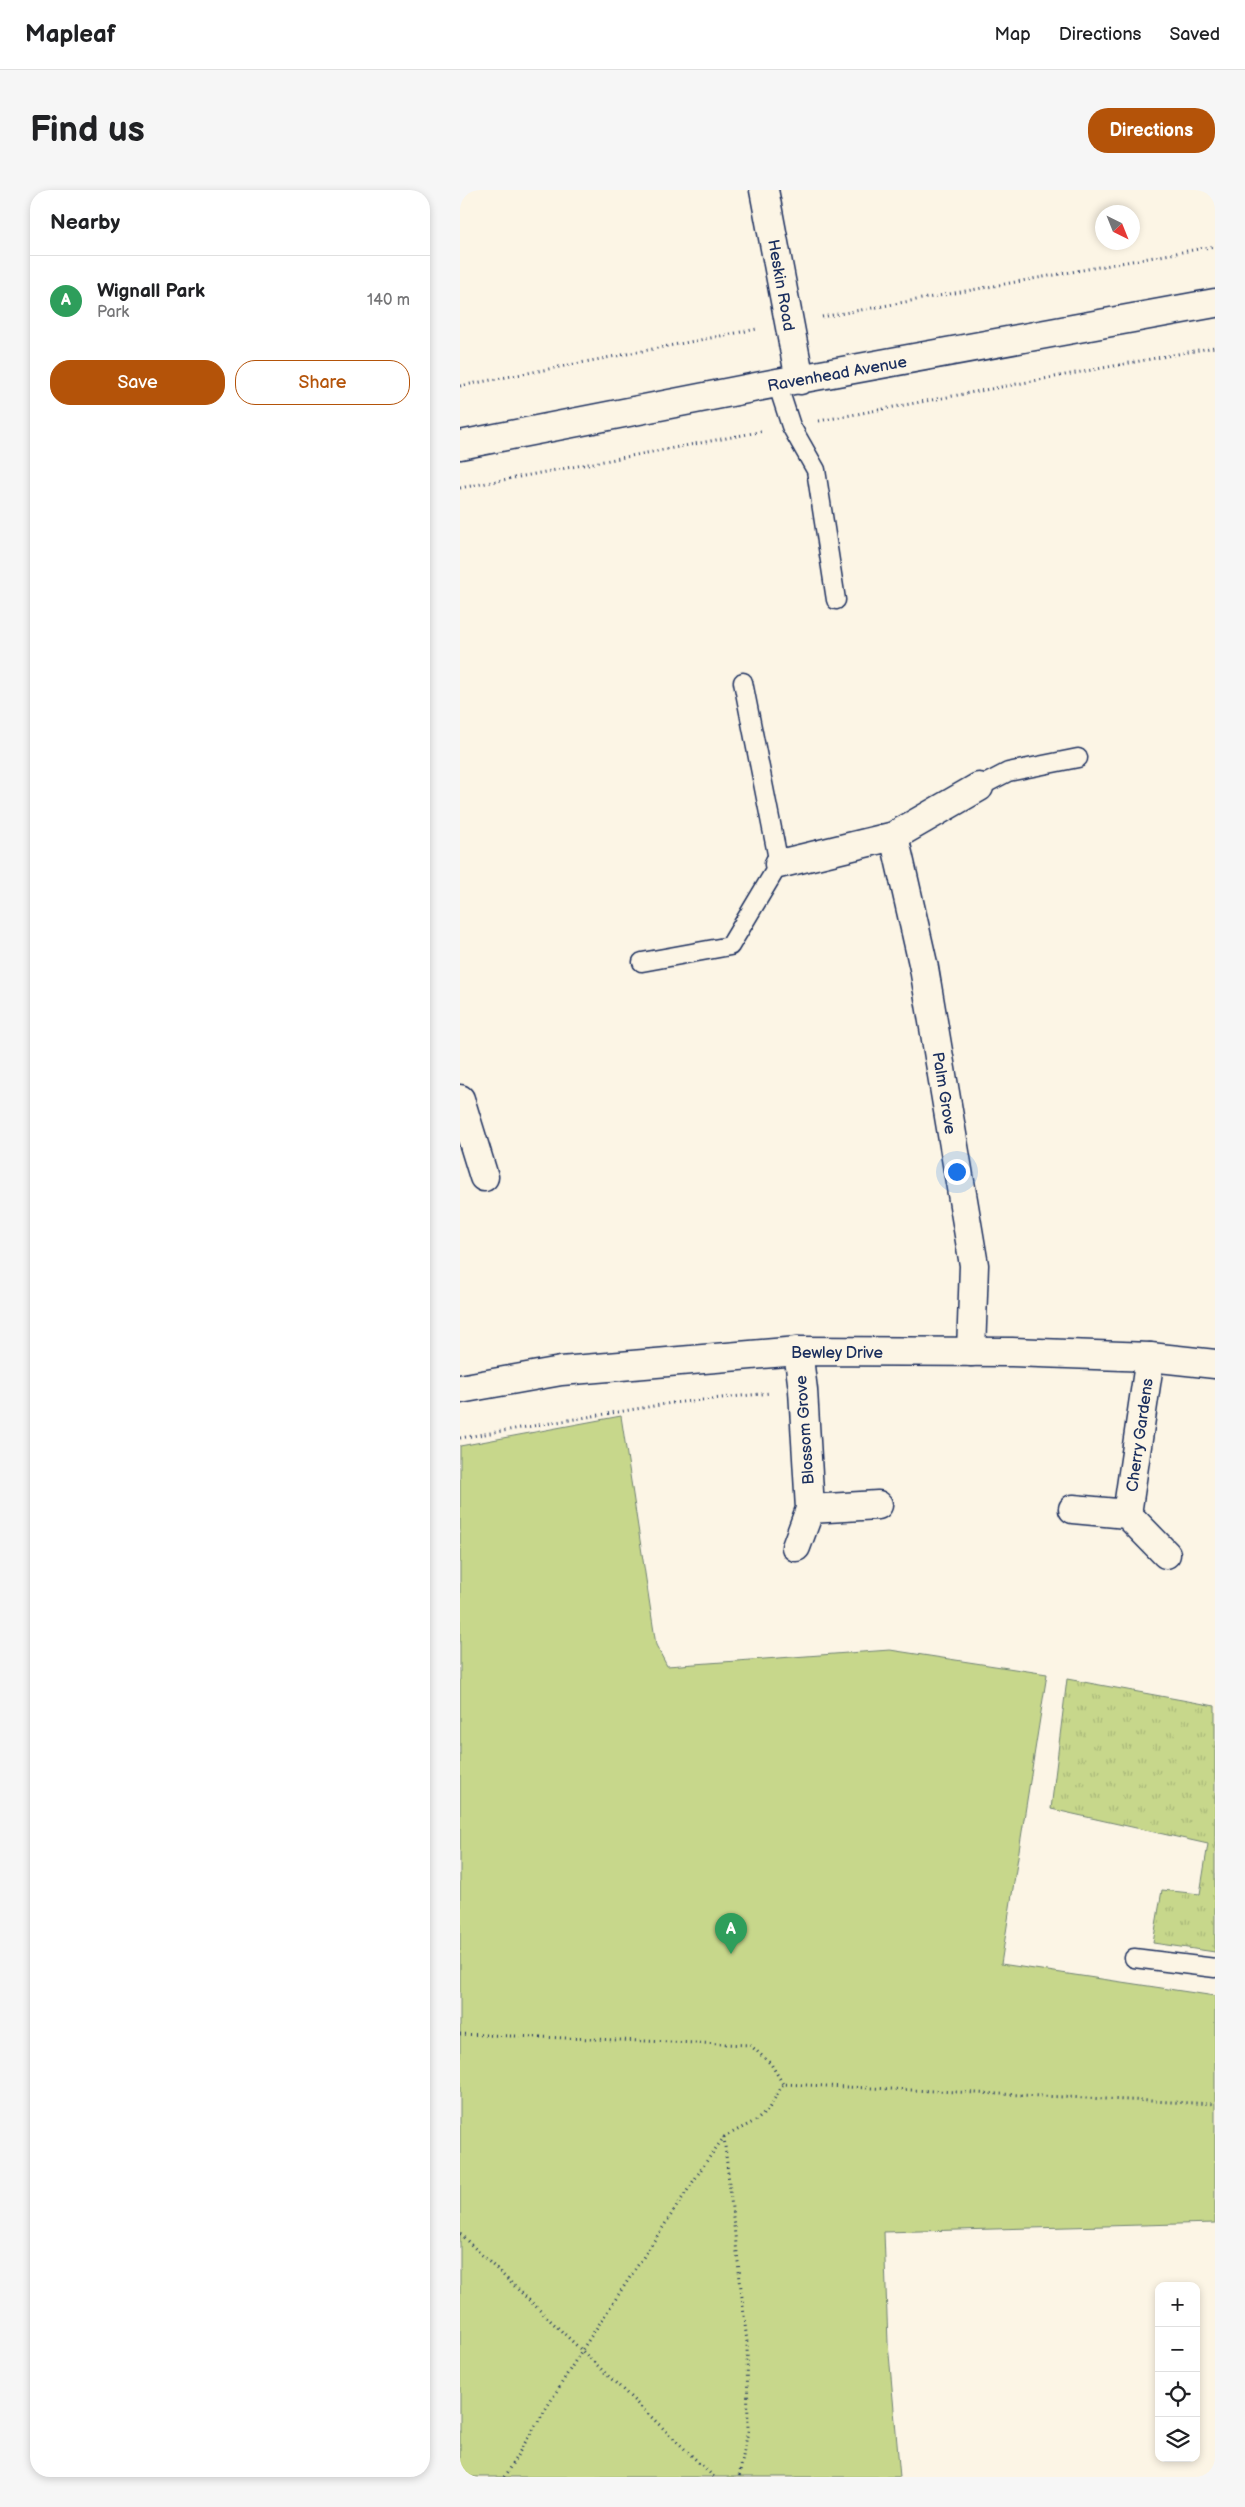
<!DOCTYPE html>
<meta charset="utf-8">
<style>
:root{--surface:#fff;--page:#f6f6f6;--text:#202124;--muted:#757577;--line:#e0e0e0;--accent:#b45309}
body{margin:0;font-family:"Balsamiq Sans",sans-serif;background:var(--page);color:var(--text)}
.controls{position:absolute;right:15px;bottom:15px;display:grid;overflow:hidden;border-radius:10px;box-shadow:0 2px 8px #0003}
.controls button{width:45px;height:45px;display:grid;place-items:center;padding:0;border:0;border-bottom:1px solid var(--line);background:var(--surface);color:var(--text);font:25px sans-serif}
.compass{position:absolute;left:635px;top:15px;width:45px;height:45px;border-radius:50%;background:var(--surface);box-shadow:0 2px 8px #0003;rotate:137deg}
.you{position:absolute;left:496px;top:981px;width:18px;height:18px;margin:-12px;border:4px solid #fff;border-radius:50%;background:#1a73e8;box-shadow:0 0 0 8px #1a73e833}
.badge{display:grid;place-items:center;width:32px;height:32px;border-radius:50%;background:var(--accent);color:#fff;font-size:16px;font-weight:700}
.pin{position:absolute;translate:-50% -41px;filter:drop-shadow(0 1px 2px #0008)}
.pin::after{content:'';position:absolute;top:26px;width:18px;height:15px;background:inherit;clip-path:polygon(0 0,100% 0,50% 100%)}
.list{margin:0;padding:0;list-style:none}
h2{display:flex;justify-content:space-between;align-items:center;height:65px;margin:0;padding:0 20px;font-size:21px}
h2 small{font-size:16px;font-weight:400;color:var(--muted)}
.list li{display:grid;grid-template-columns:32px 1fr auto;gap:15px;align-items:center;box-sizing:border-box;height:90px;padding:0 20px;border-top:1px solid var(--line)}
.list b{display:block;font-size:19px;white-space:nowrap}
.list p{margin:0;font-size:16px;white-space:nowrap;color:var(--muted)}
.list em{font-size:16px;font-style:normal;color:var(--muted)}
.actions{display:flex;gap:10px;padding:15px 20px}
.actions a{flex:1;padding:11px 0;border:1px solid var(--accent);border-radius:20px;text-align:center;font-size:18px;color:var(--accent)}
.actions .main{background:var(--accent);color:#fff}
.icon{flex:none;width:28px;height:28px;fill:none;stroke:currentColor;stroke-width:2;stroke-linecap:round;stroke-linejoin:round}
.map{position:relative;flex:none;width:755px;height:2287px;overflow:hidden;border-radius:20px}
header{display:flex;align-items:center;gap:30px;box-sizing:border-box;height:70px;padding:0 25px;background:var(--surface);border-bottom:1px solid var(--line)}
header strong{font-size:24px}
nav{display:flex;gap:28px;margin-inline-start:auto;font-size:18px}
.intro{display:flex;align-items:center;justify-content:space-between;box-sizing:border-box;height:120px;padding:0 30px}
h1{margin:0;font-size:35px}
.button{padding:12px 22px;border-radius:20px;background:var(--accent);color:#fff;font-size:18px;font-weight:700}
main{display:flex;gap:30px;padding:0 30px}
aside{flex:1;background:var(--surface);border-radius:20px;box-shadow:0 2px 8px #0003}
.map>svg:first-child{display:block}
.grass{fill:url(#grass-tufts);stroke:#718374}
.green{fill:#c7d78b;stroke:#718374}
.lines{fill:none;stroke-linecap:round;stroke-linejoin:round}
.service-casing{stroke:#1b2f5e;stroke-width:21}
.minor-casing{stroke:#1b2f5e;stroke-width:31}
.tertiary-casing{stroke:#1b2f5e;stroke-width:31}
.path{stroke:#1b2f5e;stroke-width:3;stroke-dasharray:1 4;stroke-linecap:butt}
.service{stroke:#fcf5e5;stroke-width:18}
.minor{stroke:#fcf5e5;stroke-width:28}
.tertiary{stroke:#fcf5e5;stroke-width:28}
.labels{text-anchor:middle;stroke-width:5;stroke-linejoin:round;paint-order:stroke}
.street-label{font-size:16px;fill:#1b2f5e;stroke:#fcf5e5}
</style>
<header>
<strong>Mapleaf</strong>
<nav><a>Map</a><a>Directions</a><a>Saved</a></nav>
</header>
<div class="intro"><h1>Find us</h1><a class="button">Directions</a></div>
<main>
<aside>
<h2>Nearby<small></small></h2>
<ul class="list">
<li><span class="badge" style="background:#2e9e5b">A</span><div><b>Wignall Park</b><p>Park</p></div><em>140 m</em></li>
</ul>
<div class="actions"><a class="main">Save</a><a>Share</a></div>
</aside>
<div class="map">
<svg width="755" height="2287" viewBox="0 0 755 2287">
<defs>
<pattern id="grass-tufts" width="24" height="20" patternUnits="userSpaceOnUse" patternTransform="scale(1.25)"><rect width="24" height="20" fill="#c7d78b"/><path d="M3 7l-1-3M5 7V3M7 7l1-3M15 17l-1-3M17 17v-4M19 17l1-3" fill="none" stroke="#aab97a"/></pattern>
</defs>
<rect width="100%" height="100%" fill="#fcf5e5"/>
<filter id="ink" filterUnits="userSpaceOnUse"><feTurbulence type="fractalNoise" baseFrequency=".02" numOctaves="2"/><feDisplacementMap in="SourceGraphic" scale="10" xChannelSelector="R" yChannelSelector="G"/><feConvolveMatrix kernelMatrix="1 2 1 2 8 2 1 2 1" color-interpolation-filters="sRGB"/></filter>
<g filter="url(#ink)">
<path class="grass" d="M 607,1489 L 755,1516 L 755,1762 L 693,1753 L 702,1700 L 740,1704 L 748,1654 L 591,1619 Z"/>
<path class="green" d="M 161,1226 L 196,1455 L 207,1476 L 430,1460 L 587,1484 L 541,1774 L 755,1806 L 755,2033 L 424,2042 L 428,2153 L 440,2287 L 0,2287 L 0,1256 Z"/>
<g class="lines">
<defs>
<path id="service" d="M 317,193 L 331,236 L 356,280 L 376,410
M 519,597 L 548,582 L 618,568
M 182,772 L 270,756 L 319,674 L 283,492
M 674,1768 L 755,1778"/>
<path id="minor" d="M 304,0 L 340,190
M 0,255 L 317,193 L 755,113
M 434,646 L 464,778 L 514,1075 L 511,1162
M 319,674 L 434,646 L 519,597
M 0,909 L 24,987
M 350,1319 L 418,1315
M 613,1319 L 667,1324 L 706,1364
M 667,1324 L 690,1167
M 336,1357 L 350,1319 L 343,1200 L 338,1161"/>
<path id="tertiary" d="M 0,1199 L 101,1181 L 338,1161 L 552,1162 L 690,1167 L 755,1174"/>
</defs>
<use href="#service" class="service-casing"/>
<use href="#minor" class="minor-casing"/>
<use href="#tertiary" class="tertiary-casing"/>
<path class="path" d="M 362,127 L 755,56
M 0,196 L 297,139
M 359,231 L 755,157
M 0,298 L 304,241
M 0,1248 L 212,1213 L 311,1203
M 0,1844 L 290,1855 L 311,1874 L 323,1894
M 264,1947 L 287,2152 L 288,2241 L 279,2287
M 0,2044 L 254,2287
M 44,2287 L 122,2160 L 246,1972 L 264,1947 L 297,1930 L 308,1920 L 323,1894 L 755,1914"/>
<use href="#service" class="service"/>
<use href="#minor" class="minor"/>
<use href="#tertiary" class="tertiary"/>
</g>
</g>
<g class="labels">
<g class="street-label">
<text transform="translate(322 95) rotate(80)" y="6">Heskin Road</text>
<text transform="translate(377 183) rotate(-10)" y="6">Ravenhead Avenue</text>
<text transform="translate(485 903) rotate(81)" y="6">Palm Grove</text>
<text x="377" y="1168">Bewley Drive</text>
<text transform="translate(344 1240) rotate(-94)" y="6">Blossom Grove</text>
<text transform="translate(679 1245) rotate(-82)" y="6">Cherry Gardens</text>
</g>
</g>
</svg>
<div class="controls">
<button>+</button>
<button>−</button>
<button><svg class="icon" aria-label="locate" viewBox="0 0 24 24"><circle cx="12" cy="12" r="6"/><path d="M12 2v4M12 18v4M2 12h4M18 12h4"/></svg></button>
<button><svg class="icon" aria-label="layers" viewBox="0 0 24 24"><path d="M12 4l9 5-9 5-9-5zM3 14l9 5 9-5"/></svg></button>
</div>
<svg class="compass" viewBox="-18 -18 36 36"><path d="M0-13l5 13h-10z" fill="#e53935"/><path d="M0 13l5-13h-10z" fill="#757577"/></svg>
<div class="you"></div>
<div class="pin badge" style="left:271px;top:1764px;background:#2e9e5b">A</div>
</div>
</main>
